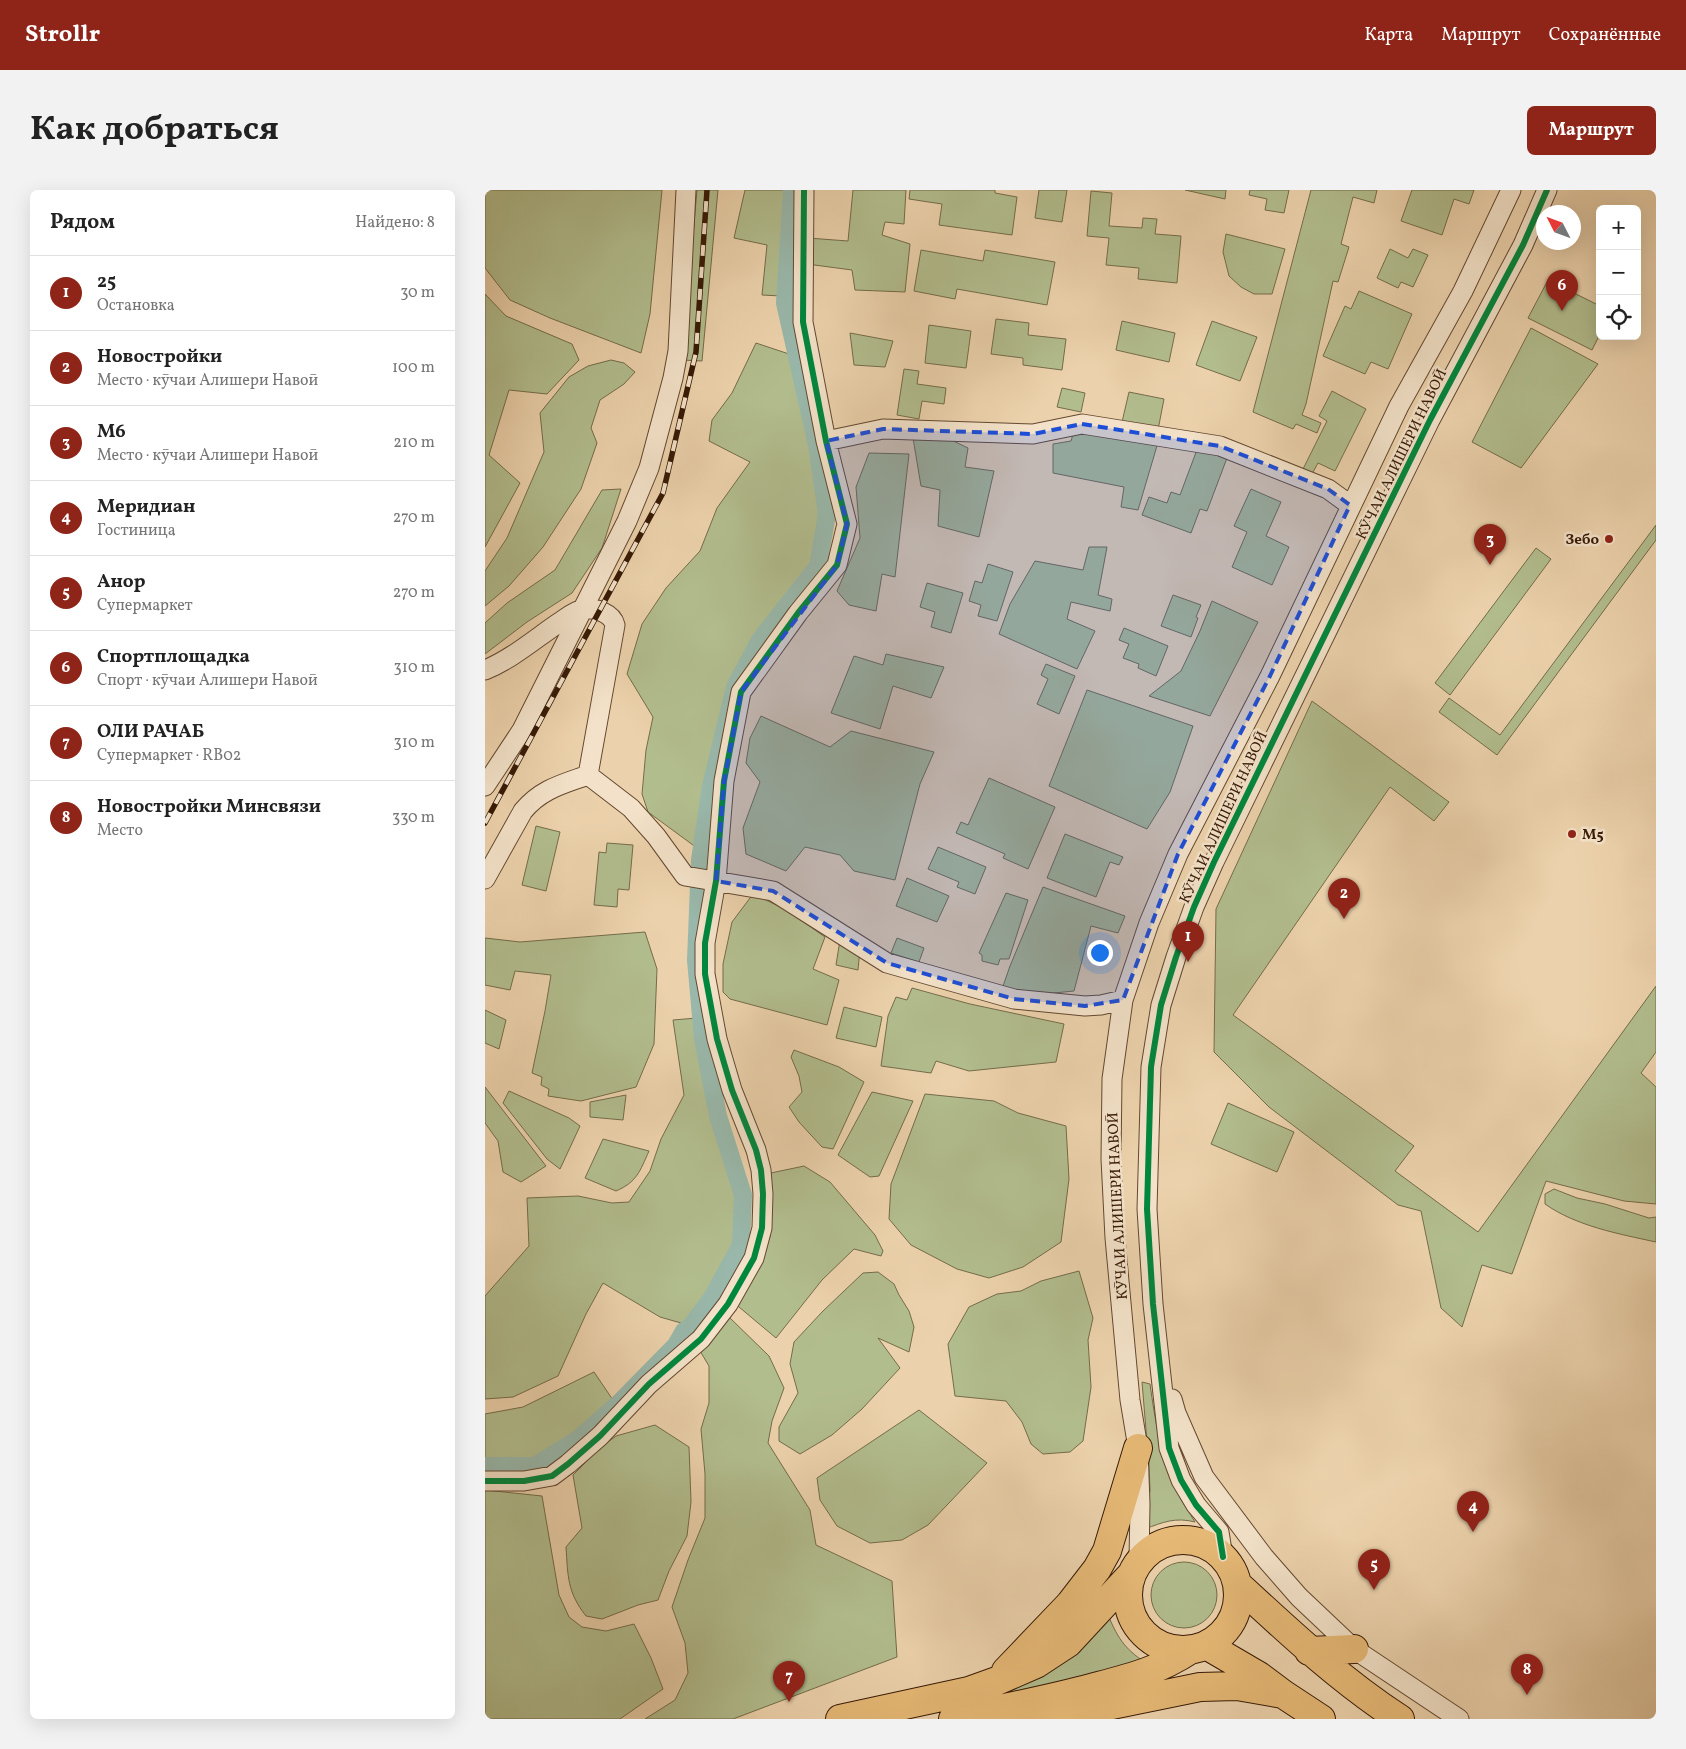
<!DOCTYPE html>
<html lang="ru">
<meta charset="utf-8">
<style>
:root{--surface:#fff;--page:#f2f2f2;--text:#222;--muted:#767676;--line:#e0e0e0;--accent:#8f2418}
body{margin:0;font-family:Vollkorn,serif;background:var(--page);color:var(--text)}
.controls{position:absolute;right:15px;top:15px;display:grid;overflow:hidden;border-radius:8px;box-shadow:0 5px 20px #0002}
.controls button{width:45px;height:45px;display:grid;place-items:center;padding:0;border:0;border-bottom:1px solid var(--line);background:var(--surface);color:var(--text);font:25px sans-serif}
.compass{position:absolute;left:1051px;top:15px;width:45px;height:45px;border-radius:50%;background:var(--surface);box-shadow:0 5px 20px #0002;rotate:312deg}
.you{position:absolute;left:614px;top:762px;width:18px;height:18px;margin:-12px;border:4px solid #fff;border-radius:50%;background:#1a73e8;box-shadow:0 0 0 8px #1a73e833}
.badge{display:grid;place-items:center;width:32px;height:32px;border-radius:50%;background:var(--accent);color:#fff;font-size:16px;font-weight:700}
.pin{position:absolute;translate:-50% -41px;filter:drop-shadow(0 1px 2px #0008)}
.pin::after{content:'';position:absolute;top:26px;width:18px;height:15px;background:inherit;clip-path:polygon(0 0,100% 0,50% 100%)}
.list{margin:0;padding:0;list-style:none}
h2{display:flex;justify-content:space-between;align-items:center;height:65px;margin:0;padding:0 20px;font-size:21px}
h2 small{font-size:16px;font-weight:400;color:var(--muted)}
.list li{display:grid;grid-template-columns:32px 1fr auto;gap:15px;align-items:center;box-sizing:border-box;height:75px;padding:0 20px;border-top:1px solid var(--line)}
.list b{display:block;font-size:19px;white-space:nowrap}
.list p{margin:0;font-size:16px;white-space:nowrap;color:var(--muted)}
.list em{font-size:16px;font-style:normal;color:var(--muted)}
.icon{flex:none;width:28px;height:28px;fill:none;stroke:currentColor;stroke-width:2;stroke-linecap:round;stroke-linejoin:round}
.map{position:relative;flex:none;width:1171px;height:1529px;overflow:hidden;border-radius:8px}
header{display:flex;align-items:center;gap:30px;box-sizing:border-box;height:70px;padding:0 25px;background:var(--accent);color:#fff}
header strong{font-size:24px}
nav{display:flex;gap:28px;margin-inline-start:auto;font-size:18px}
.intro{display:flex;align-items:center;justify-content:space-between;box-sizing:border-box;height:120px;padding:0 30px}
h1{margin:0;font-size:35px}
.button{padding:12px 22px;border-radius:8px;background:var(--accent);color:#fff;font-size:18px;font-weight:700}
main{display:flex;gap:30px;padding:0 30px}
aside{flex:1;background:var(--surface);border-radius:8px;box-shadow:0 5px 20px #0002}
.map>svg:first-child{display:block}
.green{fill:#b2bd8e;stroke:#746c4a}
.lines{fill:none;stroke-linecap:round;stroke-linejoin:round}
.canal{stroke:#99b8ab;stroke-width:18}
.minor-casing{stroke:#644830;stroke-width:21}
.highway-casing{stroke:#371a06;stroke-width:30}
.minor{stroke:#f3e2c9;stroke-width:19}
.highway{stroke:#e6b976;stroke-width:28}
.rail-casing{stroke:#371a06;stroke-width:5.5}
.rail{stroke:#f3e2c9;stroke-width:4;stroke-dasharray:11;stroke-linecap:butt}
.cycleway-casing{stroke:#f3e2c9;stroke-width:9}
.cycleway{stroke:#00873e;stroke-width:6}
.marked{fill:#1d4ed8;fill-opacity:0.2;stroke:#1d4ed8;stroke-width:4;stroke-dasharray:10 6;stroke-linejoin:round}
.poi-dot{fill:#8f2418;stroke:#f3e2c9;stroke-width:2}
.labels{text-anchor:middle;stroke-width:5;stroke-linejoin:round;paint-order:stroke}
.street-label{font-size:15px;fill:#371a06;stroke:#f3e2c9}
.poi-label{font-size:15px;font-weight:bold;fill:#371a06;stroke:#f3e2c9;text-anchor:end}
</style>
<header>
<strong>Strollr</strong>
<nav><a>Карта</a><a>Маршрут</a><a>Сохранённые</a></nav>
</header>
<div class="intro"><h1>Как добраться</h1><a class="button">Маршрут</a></div>
<main>
<aside>
<h2>Рядом<small>Найдено: 8</small></h2>
<ul class="list">
<li><span class="badge">1</span><div><b>25</b><p>Остановка</p></div><em>30 m</em></li>
<li><span class="badge">2</span><div><b>Новостройки</b><p>Место · кӯчаи Алишери Навоӣ</p></div><em>100 m</em></li>
<li><span class="badge">3</span><div><b>М6</b><p>Место · кӯчаи Алишери Навоӣ</p></div><em>210 m</em></li>
<li><span class="badge">4</span><div><b>Меридиан</b><p>Гостиница</p></div><em>270 m</em></li>
<li><span class="badge">5</span><div><b>Анор</b><p>Супермаркет</p></div><em>270 m</em></li>
<li><span class="badge">6</span><div><b>Спортплощадка</b><p>Спорт · кӯчаи Алишери Навоӣ</p></div><em>310 m</em></li>
<li><span class="badge">7</span><div><b>ОЛИ РАЧАБ</b><p>Супермаркет · RB02</p></div><em>310 m</em></li>
<li><span class="badge">8</span><div><b>Новостройки Минсвязи</b><p>Место</p></div><em>330 m</em></li>
</ul>
</aside>
<div class="map">
<svg width="1171" height="1529" viewBox="0 0 1171 1529">
<rect width="100%" height="100%" fill="#ecd2ac"/>
<filter id="stains"><feTurbulence type="fractalNoise" baseFrequency=".004" numOctaves="4"/><feColorMatrix values="0 0 0 0 .2 0 0 0 0 .09 0 0 0 0 .02 0 0 0 .5 -.17"/></filter>
<radialGradient id="worn" r=".72"><stop offset=".6" stop-color="#630" stop-opacity="0"/><stop offset="1" stop-color="#630" stop-opacity=".3"/></radialGradient>
<path class="green" d="M 0,0 L 177,0 L 165,124 L 156,163 L 65,128 L 25,110 L 0,78 Z
M 212,0 L 233,0 L 217,171 L 197,170 Z
M 260,0 L 301,0 L 296,106 L 277,105 L 282,55 L 249,48 Z
M 368,0 L 421,0 L 419,34 L 400,32 L 397,45 L 425,54 L 420,102 L 370,100 L 367,80 L 322,74 L 323,48 L 363,51 Z
M 425,0 L 510,0 L 510,3 L 532,7 L 527,45 L 454,35 L 457,14 L 424,9 Z
M 554,0 L 582,0 L 577,32 L 550,28 Z
M 700,0 L 741,0 L 740,9 Z
M 765,0 L 804,0 L 799,23 L 780,20 L 782,9 L 764,5 Z
M 826,0 L 892,0 L 889,13 L 868,7 L 856,54 L 864,57 L 853,92 L 848,91 L 821,214 L 817,225 L 836,233 L 832,243 L 811,234 L 808,239 L 768,222 Z
M 927,0 L 989,0 L 984,14 L 969,9 L 957,45 L 916,31 Z
M 606,1 L 627,3 L 624,36 L 657,38 L 658,28 L 672,29 L 670,44 L 696,46 L 692,93 L 653,89 L 654,78 L 621,75 L 624,48 L 602,46 Z
M 741,44 L 800,59 L 787,104 L 769,104 L 756,97 L 744,86 L 738,62 Z
M 905,59 L 923,68 L 928,59 L 943,65 L 928,97 L 916,92 L 913,98 L 892,88 Z
M 436,60 L 498,71 L 500,60 L 570,72 L 562,115 L 472,99 L 470,109 L 429,101 Z
M 1063,90 L 1115,116 L 1115,144 L 1107,160 L 1043,128 Z
M 874,101 L 927,124 L 903,179 L 886,172 L 880,184 L 838,166 L 860,116 L 866,119 Z
M 0,104 L 21,126 L 87,154 L 94,170 L 62,204 L 24,200 L 4,265 L 35,293 L 0,357 Z
M 511,129 L 544,133 L 543,145 L 581,149 L 577,180 L 538,175 L 538,168 L 506,164 Z
M 637,131 L 690,143 L 684,172 L 631,160 Z
M 727,131 L 772,147 L 755,191 L 711,175 Z
M 444,135 L 486,141 L 481,178 L 440,173 Z
M 1046,138 L 1113,174 L 1036,278 L 987,252 Z
M 365,143 L 408,151 L 400,177 L 369,175 Z
M 271,153 L 304,164 L 326,251 L 338,321 L 327,373 L 270,451 L 245,497 L 220,594 L 212,658 L 163,622 L 157,604 L 161,560 L 168,527 L 142,484 L 157,434 L 181,398 L 215,361 L 232,318 L 265,272 L 224,251 L 227,230 L 247,203 Z
M 126,170 L 139,173 L 150,182 L 139,194 L 115,210 L 106,238 L 112,253 L 96,299 L 58,357 L 24,396 L 0,416 L 0,381 L 22,348 L 59,262 L 55,223 L 84,187 L 103,176 Z
M 419,179 L 434,181 L 432,194 L 461,198 L 459,214 L 437,211 L 434,229 L 412,225 Z
M 577,198 L 600,203 L 596,222 L 572,217 Z
M 847,201 L 881,219 L 850,281 L 833,273 L 827,284 L 818,279 L 842,231 L 834,226 Z
M 644,202 L 679,209 L 672,245 L 637,232 Z
M 589,241 L 674,249 L 653,320 L 636,317 L 639,297 L 568,283 L 568,254 L 586,251 Z
M 456,245 L 483,258 L 480,277 L 509,281 L 494,347 L 453,336 L 455,300 L 436,296 L 428,248 Z
M 713,257 L 742,268 L 722,321 L 715,319 L 706,343 L 657,325 L 664,307 L 682,313 L 686,302 L 695,305 Z
M 384,263 L 424,264 L 410,387 L 397,384 L 391,421 L 364,415 L 352,401 L 375,348 L 371,297 Z
M 136,299 L 117,358 L 87,403 L 42,432 L 0,464 L 0,433 L 22,413 L 70,380 L 117,300 Z
M 766,299 L 796,312 L 781,346 L 804,357 L 787,395 L 747,377 L 762,342 L 749,336 Z
M 1171,335 L 1171,350 L 1012,565 L 954,522 L 964,508 L 1015,545 Z
M 604,357 L 622,357 L 613,405 L 627,409 L 625,421 L 586,412 L 582,429 L 610,441 L 592,479 L 514,444 L 525,414 L 550,371 L 598,380 Z
M 1051,358 L 1066,369 L 965,505 L 950,493 Z
M 503,374 L 528,382 L 512,431 L 493,426 L 496,415 L 484,411 L 490,391 L 497,393 Z
M 442,393 L 478,403 L 466,443 L 446,437 L 450,422 L 435,417 Z
M 688,405 L 716,415 L 711,427 L 713,428 L 706,447 L 676,436 Z
M 727,411 L 773,432 L 725,526 L 664,506 L 696,481 L 715,441 Z
M 639,438 L 683,456 L 671,486 L 653,478 L 654,474 L 638,468 L 644,454 L 634,450 Z
M 401,464 L 459,477 L 446,508 L 408,496 L 395,539 L 346,523 L 369,466 L 398,475 Z
M 561,474 L 590,486 L 574,524 L 552,514 L 563,489 L 556,485 Z
M 602,500 L 708,536 L 685,602 L 662,639 L 564,596 Z
M 827,511 L 964,612 L 949,631 L 905,597 L 748,825 L 929,956 L 910,981 L 993,1042 L 1171,796 L 1171,862 L 1156,883 L 1171,897 L 1171,1014 L 1139,1011 L 1061,991 L 1027,1084 L 997,1075 L 977,1137 L 956,1118 L 936,1021 L 913,1015 L 784,917 L 729,862 L 731,719 Z
M 276,526 L 345,557 L 366,541 L 449,562 L 435,594 L 410,690 L 369,681 L 355,665 L 320,657 L 301,681 L 261,664 L 258,638 L 275,592 L 261,573 L 265,548 Z
M 504,588 L 570,617 L 543,679 L 518,668 L 520,664 L 471,643 L 476,632 L 483,635 Z
M 51,636 L 75,642 L 61,701 L 37,695 Z
M 580,644 L 638,667 L 634,675 L 625,672 L 611,707 L 562,688 Z
M 122,653 L 148,655 L 144,700 L 133,699 L 132,717 L 109,715 L 114,662 L 121,663 Z
M 453,657 L 501,677 L 490,704 L 472,697 L 474,692 L 443,679 Z
M 422,688 L 464,706 L 452,732 L 411,716 Z
M 558,697 L 640,726 L 633,743 L 606,736 L 589,801 L 549,805 L 517,799 L 525,776 Z
M 521,703 L 543,710 L 524,769 L 515,769 L 513,775 L 497,771 L 497,765 L 494,763 Z
M 268,704 L 300,719 L 340,747 L 328,779 L 354,790 L 342,835 L 245,809 L 238,802 L 238,774 L 247,732 Z
M 160,742 L 172,779 L 169,854 L 151,897 L 96,911 L 63,906 L 64,899 L 56,895 L 57,887 L 47,883 L 60,821 L 66,785 L 30,781 L 25,800 L 0,795 L 0,748 L 35,752 Z
M 412,748 L 439,758 L 434,772 L 406,763 Z
M 355,750 L 375,759 L 373,780 L 351,775 Z
M 427,798 L 485,814 L 579,834 L 571,872 L 484,881 L 451,871 L 446,883 L 396,876 L 403,826 L 411,807 L 422,810 Z
M 359,817 L 397,827 L 391,857 L 351,848 Z
M 0,820 L 21,830 L 14,859 L 0,853 Z
M 212,828 L 215,850 L 232,927 L 255,1004 L 254,1054 L 225,1106 L 203,1135 L 175,1127 L 118,1093 L 101,1124 L 73,1186 L 28,1207 L 0,1209 L 0,1106 L 44,1056 L 42,1008 L 93,1006 L 127,1013 L 144,1012 L 165,981 L 176,949 L 199,905 L 188,830 Z
M 309,860 L 354,877 L 379,892 L 348,959 L 337,957 L 314,932 L 304,917 L 317,902 L 314,886 L 306,867 Z
M 0,897 L 61,976 L 36,992 L 18,982 L 13,951 L 0,933 Z
M 24,901 L 84,928 L 95,936 L 75,979 L 62,969 L 18,913 Z
M 387,902 L 428,911 L 394,986 L 385,987 L 353,965 Z
M 440,904 L 509,911 L 533,923 L 581,936 L 584,989 L 576,1052 L 538,1077 L 504,1088 L 472,1079 L 426,1055 L 404,1029 L 406,994 Z
M 141,905 L 138,930 L 105,927 L 105,912 Z
M 743,913 L 809,942 L 792,982 L 726,954 Z
M 118,949 L 164,961 C 155,981 152,992 131,1001 L 100,988 Z
M 319,976 L 345,992 L 390,1045 L 398,1061 L 396,1066 L 369,1059 L 337,1090 L 291,1148 L 248,1112 L 285,1047 L 281,984 Z
M 1069,999 L 1092,1008 L 1120,1014 L 1164,1028 L 1171,1027 L 1171,1052 C 1134,1044 1091,1036 1060,1014 L 1060,1004 Z
M 594,1081 L 608,1128 L 603,1150 L 606,1197 L 598,1251 L 585,1262 L 558,1264 L 546,1254 L 537,1232 L 521,1211 L 470,1206 L 463,1154 L 484,1117 L 512,1104 L 536,1101 L 556,1091 Z
M 393,1082 L 409,1094 L 414,1105 L 424,1121 L 429,1137 L 424,1162 L 393,1148 L 415,1178 L 377,1219 L 347,1245 L 315,1264 L 294,1251 L 294,1237 L 313,1203 L 305,1174 L 309,1152 L 338,1121 L 378,1083 Z
M 243,1126 L 284,1166 L 299,1198 L 287,1231 L 283,1253 L 325,1320 L 331,1355 L 407,1391 L 412,1467 L 248,1529 L 160,1529 L 190,1510 L 203,1483 L 200,1453 L 187,1417 L 203,1370 L 220,1328 L 220,1284 L 216,1239 L 224,1213 L 224,1176 L 212,1156 Z
M 109,1182 L 130,1213 L 92,1246 L 50,1273 L 0,1273 L 0,1224 L 38,1217 Z
M 657,1192 L 665,1194 C 670,1230 676,1268 692,1302 C 697,1312 704,1322 710,1332 C 691,1327 678,1332 660,1339 L 665,1300 L 664,1276 Z
M 434,1220 L 502,1273 L 443,1335 L 417,1350 L 385,1353 L 352,1336 L 335,1310 L 332,1288 Z
M 170,1235 L 204,1257 L 206,1312 L 202,1346 L 184,1381 L 173,1410 L 153,1415 L 117,1429 L 101,1426 C 82,1402 83,1386 81,1357 L 97,1338 L 88,1285 L 116,1257 L 131,1246 Z
M 0,1300 L 57,1306 L 74,1405 L 84,1427 L 97,1437 L 121,1441 L 149,1434 L 166,1468 L 178,1499 L 135,1529 L 0,1529 Z
M666 1405a33 33 0 1 1 66 0a33 33 0 1 1-66 0Z
M 623,1425 C 634,1451 641,1460 664,1475 L 494,1510 Z"/>
<g class="lines">
<path class="canal" d="M 0,1276 L 50,1276 L 92,1250 L 132,1215 L 191,1155 L 199,1141 L 206,1136 L 227,1108 L 256,1055 L 258,1005 L 233,926 L 218,849 L 211,770 L 215,670 L 226,596 L 250,497 L 275,450 L 333,376 L 342,324 L 332,255 L 300,113 L 307,0"/>
<defs>
<path id="minor" d="M 341,251 L 398,239 L 548,244 L 597,234 L 735,256 L 843,299 L 865,315
M 0,480 C 27,469 51,448 75,432 C 81,428 91,420 99,419 C 111,418 127,423 130,435 L 103,585 L 146,618 L 171,646 L 200,686 L 288,701 L 402,773 L 529,809 L 600,816 L 616,815 L 638,810
M 0,596 L 37,540 L 142,331 L 164,278 L 188,188 L 193,161 L 201,0
M 0,689 L 38,621 C 56,599 78,594 103,585
M 687,1209 L 691,1223 L 719,1287 L 779,1367 L 814,1407 L 869,1459 L 974,1529
M 0,1291 L 39,1291 L 67,1286 L 83,1274 L 115,1246 L 164,1194 L 216,1149 L 243,1114 L 269,1068 L 277,1038 L 278,1004 L 276,980 L 271,960 L 247,900 L 232,849 L 220,784 L 220,753 L 231,691 L 239,591 L 256,502 L 313,423 L 352,375 L 362,334 L 341,251 L 318,132 L 319,0
M 738,1367 L 734,1342 L 711,1315 L 696,1290 L 684,1258 L 668,1114 L 662,1019 L 666,877 L 676,815 L 691,767 L 709,717 L 729,672 L 945,230 L 1038,55 L 1062,0
M 654,1371 L 655,1314 L 653,1258 L 645,1210 L 630,1048 L 626,969 L 627,889 L 638,810 L 664,733 L 693,664 L 785,486 L 914,216 L 978,101 L 1026,0"/>
<path id="highway" d="M643 1405a55 55 0 1 1 110 0a55 55 0 1 1-110 0Z
M 752,1394 C 804,1442 855,1490 915,1529
M 721,1455 L 774,1486 L 798,1504 L 836,1529
M 824,1461 L 869,1459
M 521,1481 L 585,1414 L 612,1379 L 622,1361 L 653,1258
M 513,1520 L 583,1524 L 715,1497 L 752,1496 L 798,1504
M 355,1529 L 484,1501 L 512,1491 L 551,1474 L 583,1453 L 646,1385
M 468,1529 C 514,1519 561,1510 606,1498 C 644,1488 671,1482 705,1460"/>
</defs>
<use href="#minor" class="minor-casing"/>
<use href="#highway" class="highway-casing"/>
<use href="#minor" class="minor"/>
<use href="#highway" class="highway"/>
<defs>
<path id="rail" d="M 0,633 L 178,303 L 211,162 L 222,0"/>
</defs>
<use href="#rail" class="rail-casing"/>
<use href="#rail" class="rail"/>
<defs>
<path id="cycleway" d="M 0,1291 L 39,1291 L 67,1286 L 83,1274 L 115,1246 L 164,1194 L 216,1149 L 243,1114 L 269,1068 L 277,1038 L 278,1004 L 276,980 L 271,960 L 247,900 L 232,849 L 220,784 L 220,753 L 231,691 L 239,591 L 256,502 L 313,423 L 352,375 L 362,334 L 341,251 L 318,132 L 319,0
M 738,1367 L 734,1342 L 711,1315 L 696,1290 L 684,1258 L 668,1114 L 662,1019 L 666,877 L 676,815 L 691,767 L 709,717 L 729,672 L 945,230 L 1038,55 L 1062,0"/>
</defs>
<use href="#cycleway" class="cycleway-casing"/>
<use href="#cycleway" class="cycleway"/>
</g>
<path class="marked" d="M 597,234 L 735,256 L 843,299 L 865,315 L 785,486 L 693,664 L 638,810 L 600,816 L 529,809 L 402,773 L 288,701 L 231,691 L 239,591 L 256,502 L 352,375 L 362,334 L 341,251 L 398,239 L 548,244 Z"/>
<g class="poi-dot">
<circle cx="1124" cy="349" r="5"/>
<circle cx="1087" cy="644" r="5"/>
</g>
<g class="labels">
<g class="street-label">
<text transform="translate(916 264) rotate(-64)" y="5">КӮЧАИ АЛИШЕРИ НАВОӢ</text>
<text transform="translate(738 627) rotate(-65)" y="5">КӮЧАИ АЛИШЕРИ НАВОӢ</text>
<text transform="translate(632 1016) rotate(-93)" y="5">КӮЧАИ АЛИШЕРИ НАВОӢ</text>
</g>
<g class="poi-label">
<text x="1114" y="354">Зебо</text>
<text x="1097" y="649" text-anchor="start">М5</text>
</g>
</g>
<rect width="100%" height="100%" filter="url(#stains)"/>
<rect width="100%" height="100%" fill="url(#worn)"/>
</svg>
<div class="controls">
<button>+</button>
<button>−</button>
<button><svg class="icon" aria-label="locate" viewBox="0 0 24 24"><circle cx="12" cy="12" r="6"/><path d="M12 2v4M12 18v4M2 12h4M18 12h4"/></svg></button>
</div>
<svg class="compass" viewBox="-18 -18 36 36"><path d="M0-13l5 13h-10z" fill="#e53935"/><path d="M0 13l5-13h-10z" fill="#767676"/></svg>
<div class="you"></div>
<div class="pin badge" style="left:703px;top:772px">1</div>
<div class="pin badge" style="left:859px;top:729px">2</div>
<div class="pin badge" style="left:1005px;top:375px">3</div>
<div class="pin badge" style="left:988px;top:1342px">4</div>
<div class="pin badge" style="left:889px;top:1400px">5</div>
<div class="pin badge" style="left:1077px;top:121px">6</div>
<div class="pin badge" style="left:304px;top:1512px">7</div>
<div class="pin badge" style="left:1042px;top:1505px">8</div>
</div>
</main>
